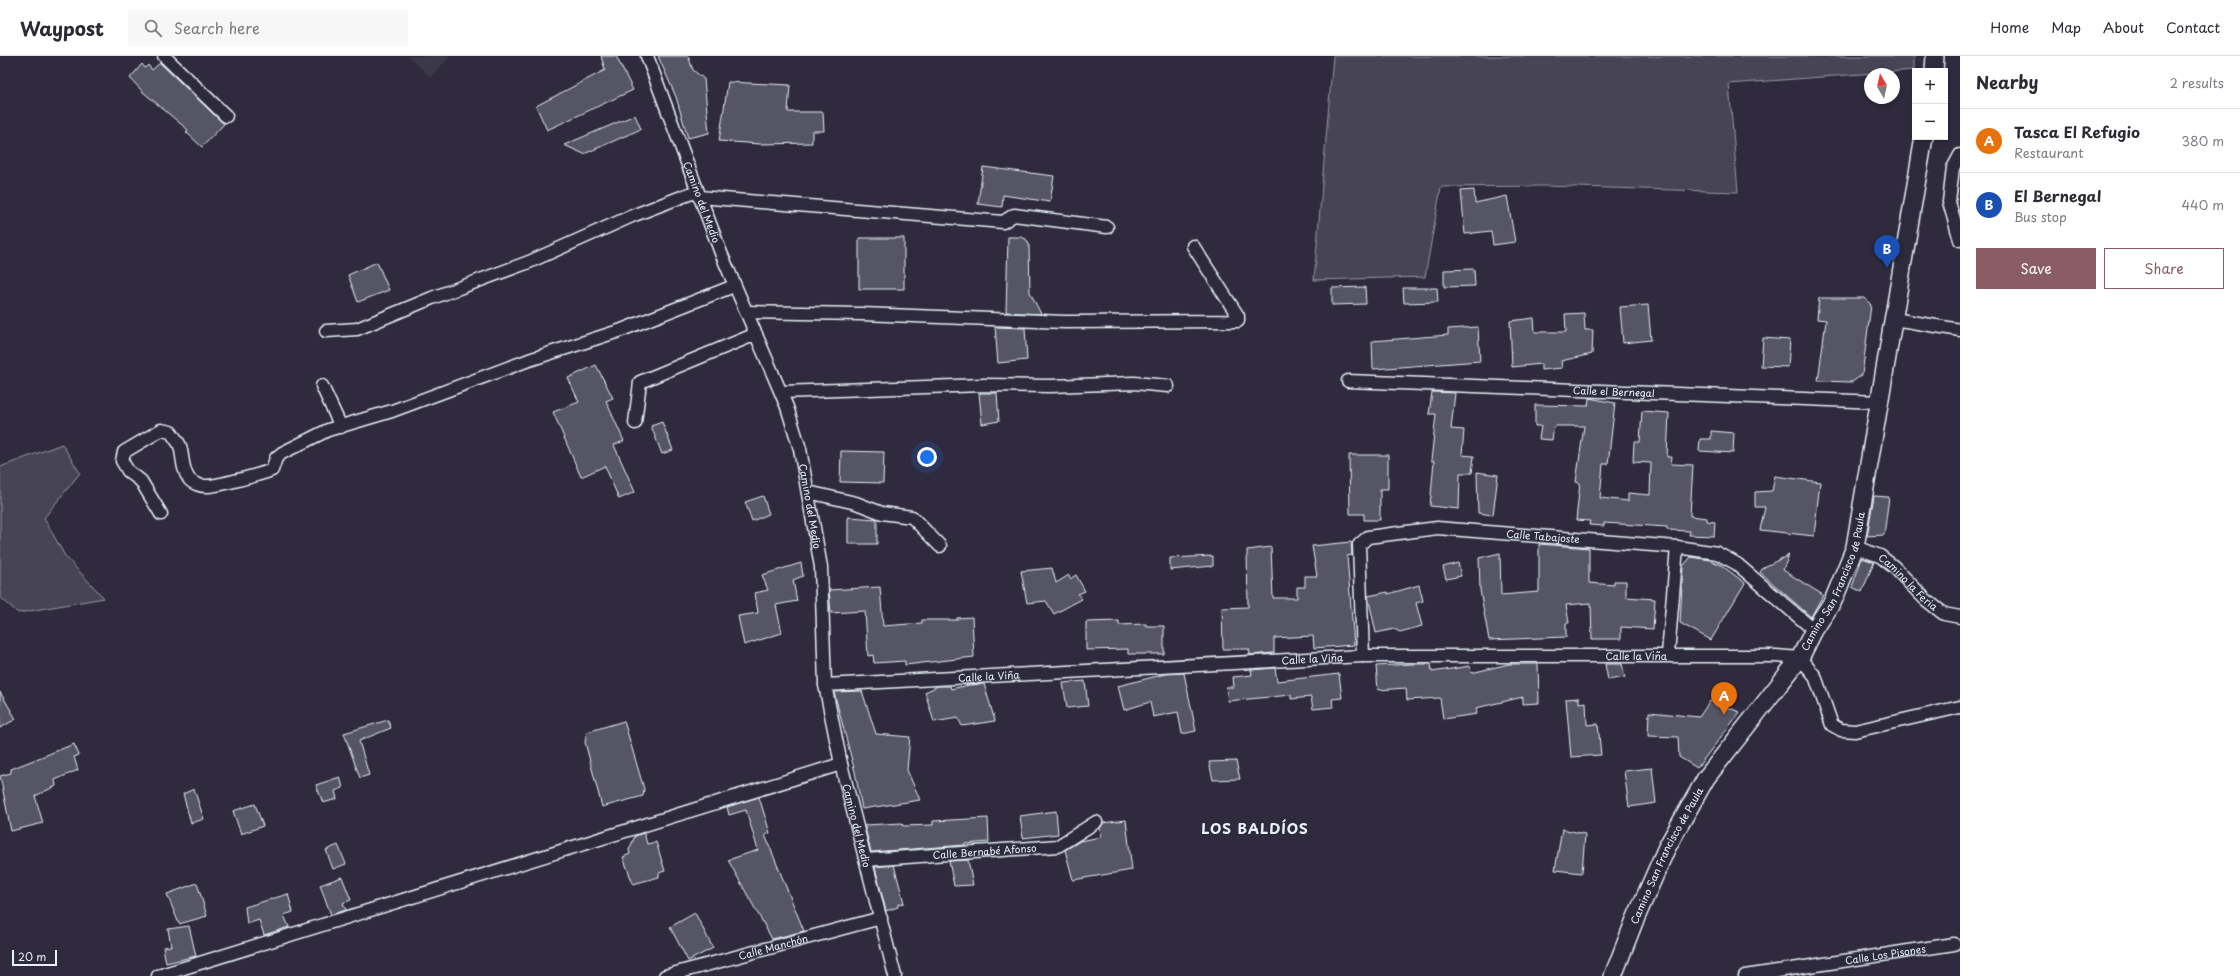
<!DOCTYPE html>
<meta charset="utf-8">
<style>
:root{--surface:#fff;--page:#f7f7f7;--text:#2b2b33;--muted:#7c7c81;--line:#e1e1e2;--accent:#8a5d65}
body{margin:0;font-family:"Playpen Sans",sans-serif;background:var(--page);color:var(--text)}
.controls{position:absolute;right:12px;top:12px;display:grid;overflow:hidden;border-radius:0px;box-shadow:0 2px 6px #0003}
.controls button{width:36px;height:36px;display:grid;place-items:center;padding:0;border:0;border-bottom:1px solid var(--line);background:var(--surface);color:var(--text);font:20px sans-serif}
.compass{position:absolute;left:1864px;top:12px;width:36px;height:36px;border-radius:50%;background:var(--surface);box-shadow:0 2px 6px #0003;rotate:351deg}
.scale{position:absolute;left:12px;bottom:10px;width:45px;box-sizing:border-box;padding-left:4px;border:2px solid #e8f1f8;border-top:0;font-size:11px;line-height:14px;white-space:nowrap;color:#e8f1f8;-webkit-text-stroke:3px #2f2a3d;paint-order:stroke}
.you{position:absolute;left:927px;top:401px;width:14px;height:14px;margin:-10px;border:3px solid #fff;border-radius:50%;background:#1a73e8;box-shadow:0 0 0 6px #1a73e833}
.badge{display:grid;place-items:center;width:26px;height:26px;border-radius:50%;background:var(--accent);color:#fff;font-size:13px;font-weight:700}
.pin{position:absolute;translate:-50% -33px;filter:drop-shadow(0 1px 2px #0008)}
.pin::after{content:'';position:absolute;top:21px;width:14px;height:12px;background:inherit;clip-path:polygon(0 0,100% 0,50% 100%)}
.list{margin:0;padding:0;list-style:none}
h2{display:flex;justify-content:space-between;align-items:center;height:52px;margin:0;padding:0 16px;font-size:17px}
h2 small{font-size:13px;font-weight:400;color:var(--muted)}
.list li{display:grid;grid-template-columns:26px 1fr auto;gap:12px;align-items:center;box-sizing:border-box;height:64px;padding:0 16px;border-top:1px solid var(--line)}
.list b{display:block;font-size:15px;white-space:nowrap}
.list p{margin:0;font-size:13px;white-space:nowrap;color:var(--muted)}
.list em{font-size:13px;font-style:normal;color:var(--muted)}
.actions{display:flex;gap:8px;padding:12px 16px}
.actions a{flex:1;padding:9px 0;border:1px solid var(--accent);border-radius:0px;text-align:center;font-size:14px;color:var(--accent)}
.actions .main{background:var(--accent);color:#fff}
.icon{flex:none;width:22px;height:22px;fill:none;stroke:currentColor;stroke-width:2;stroke-linecap:round;stroke-linejoin:round}
.map{position:relative;flex:none;width:1960px;height:920px;overflow:hidden}
header{display:flex;align-items:center;gap:24px;box-sizing:border-box;height:56px;padding:0 20px;background:var(--surface);border-bottom:1px solid var(--line)}
header strong{font-size:19px}
nav{display:flex;gap:22px;margin-inline-start:auto;font-size:14px}
.search{width:280px;height:36px;background:var(--page);display:flex;align-items:center;gap:10px;box-sizing:border-box;padding:0 14px;border-radius:0px;color:var(--muted);font-size:15px}
main{display:flex}
aside{flex:1;background:var(--surface)}
.map>svg:first-child{display:block}
.built{fill:#3b3749}
.green{fill:#464455;stroke:#979aa6}
.building{fill:#575565;stroke:#e8f1f8}
.lines{fill:none;stroke-linecap:round;stroke-linejoin:round}
.street-casing{stroke:#e8f1f8;stroke-width:15}
.secondary-casing{stroke:#e8f1f8;stroke-width:20}
.street{stroke:#2f2a3d;stroke-width:12}
.secondary{stroke:#2f2a3d;stroke-width:17}
.labels{text-anchor:middle;stroke-width:3;stroke-linejoin:round;paint-order:stroke}
.street-label{font-size:10px;fill:#e8f1f8;stroke:#2f2a3d}
.district-label{font-size:14px;font-weight:bold;letter-spacing:1px;fill:#e8f1f8;stroke:#2f2a3d}
</style>
<header>
<strong>Waypost</strong>
<div class="search"><svg class="icon" aria-label="search" viewBox="0 0 24 24"><circle cx="10" cy="10" r="6"/><path d="M15 15l6 6"/></svg>Search here</div>
<nav><a>Home</a><a>Map</a><a>About</a><a>Contact</a></nav>
</header>
<main>
<div class="map">
<svg width="1960" height="920" viewBox="0 0 1960 920">
<rect width="100%" height="100%" fill="#2f2a3d"/>
<filter id="ink" filterUnits="userSpaceOnUse"><feTurbulence type="fractalNoise" baseFrequency=".025" numOctaves="2"/><feDisplacementMap in="SourceGraphic" scale="8" xChannelSelector="R" yChannelSelector="G"/><feConvolveMatrix kernelMatrix="1 2 1 2 8 2 1 2 1" color-interpolation-filters="sRGB"/></filter>
<g filter="url(#ink)">
<path class="built" d="M 408,0 L 451,0 L 430,21 Z"/>
<path class="green" d="M 1333,0 L 1914,0 L 1914,14 L 1729,28 L 1738,136 L 1545,130 L 1441,131 L 1425,221 L 1314,224 Z
M 62,388 L 80,417 L 44,462 L 65,500 L 104,542 L 18,557 L 0,541 L 0,411 Z"/>
<path class="building" d="M 601,0 L 616,0 L 633,34 L 547,74 L 536,50 L 605,14 Z
M 658,0 L 688,0 L 693,14 L 704,23 L 709,77 L 688,82 L 676,41 Z
M 160,7 L 224,68 L 202,91 L 186,76 L 188,74 L 143,36 L 130,22 L 142,8 L 145,12 L 148,9 L 152,14 Z
M 728,26 L 790,29 L 788,56 L 823,56 L 824,75 L 812,75 L 812,87 L 760,88 L 719,85 Z
M 635,59 L 641,73 L 584,98 L 564,89 Z
M 983,111 L 1054,120 L 1050,146 L 1003,139 L 1002,151 L 978,148 Z
M 1474,134 L 1475,147 L 1507,140 L 1515,186 L 1493,189 L 1491,175 L 1465,178 L 1461,135 Z
M 1008,181 L 1021,181 L 1026,183 L 1029,188 L 1030,236 L 1041,258 L 1006,256 Z
M 859,182 L 904,182 L 904,233 L 859,233 Z
M 377,206 L 389,234 L 358,246 L 348,219 Z
M 1474,213 L 1475,230 L 1444,231 L 1444,214 Z
M 1365,231 L 1366,248 L 1332,249 L 1332,232 Z
M 1403,232 L 1437,232 L 1438,246 L 1404,247 Z
M 1819,242 L 1865,242 L 1871,249 L 1862,319 L 1852,326 L 1818,325 L 1826,264 L 1817,263 Z
M 1648,249 L 1651,284 L 1623,287 L 1620,251 Z
M 1584,257 L 1585,274 L 1593,274 L 1592,298 L 1561,305 L 1562,312 L 1541,314 L 1541,308 L 1512,311 L 1510,265 L 1534,262 L 1535,276 L 1566,276 L 1565,258 Z
M 995,271 L 1025,272 L 1027,304 L 998,307 Z
M 1478,271 L 1480,305 L 1373,313 L 1372,285 L 1448,279 L 1448,273 Z
M 1763,282 L 1790,284 L 1788,311 L 1761,310 Z
M 596,309 L 613,342 L 606,345 L 624,385 L 614,389 L 635,436 L 619,443 L 605,410 L 581,421 L 553,356 L 579,346 L 568,322 Z
M 1432,336 L 1455,337 L 1451,373 L 1464,374 L 1462,399 L 1474,400 L 1472,417 L 1460,417 L 1459,453 L 1430,450 L 1434,405 L 1431,405 L 1436,358 L 1429,358 Z
M 979,337 L 997,337 L 999,365 L 982,368 Z
M 1589,342 L 1615,347 L 1608,408 L 1603,408 L 1600,442 L 1628,445 L 1628,437 L 1650,439 L 1651,407 L 1633,406 L 1634,386 L 1640,386 L 1642,355 L 1669,357 L 1667,401 L 1672,401 L 1671,408 L 1693,409 L 1690,460 L 1707,462 L 1707,465 L 1715,466 L 1714,480 L 1689,479 L 1690,475 L 1667,474 L 1667,471 L 1604,467 L 1604,470 L 1589,469 L 1590,465 L 1576,464 L 1580,427 L 1576,426 L 1584,370 L 1554,370 L 1552,384 L 1539,383 L 1541,370 L 1535,370 L 1535,349 L 1588,350 Z
M 662,366 L 673,394 L 662,398 L 651,370 Z
M 1711,375 L 1734,377 L 1733,397 L 1699,395 L 1700,383 L 1711,383 Z
M 841,395 L 884,396 L 883,427 L 840,426 Z
M 1349,399 L 1388,399 L 1388,433 L 1380,433 L 1380,464 L 1364,464 L 1364,458 L 1350,458 Z
M 1477,416 L 1498,419 L 1493,459 L 1478,457 Z
M 1775,420 L 1820,426 L 1814,480 L 1760,474 L 1765,451 L 1755,451 L 1755,436 L 1772,435 Z
M 763,440 L 769,458 L 752,465 L 745,446 Z
M 1874,440 L 1889,441 L 1884,479 L 1867,480 Z
M 848,461 L 877,463 L 877,488 L 848,488 Z
M 1351,486 L 1352,499 L 1347,500 L 1354,589 L 1314,592 L 1313,580 L 1274,582 L 1274,597 L 1250,599 L 1249,593 L 1223,593 L 1222,552 L 1248,551 L 1247,494 L 1271,491 L 1273,542 L 1297,542 L 1297,531 L 1305,531 L 1305,520 L 1317,520 L 1312,490 Z
M 1539,488 L 1589,492 L 1589,527 L 1614,529 L 1614,525 L 1626,525 L 1626,541 L 1655,543 L 1653,573 L 1621,571 L 1621,583 L 1592,583 L 1591,547 L 1566,549 L 1569,567 L 1566,567 L 1566,581 L 1489,584 L 1480,534 L 1479,502 L 1500,497 L 1501,539 L 1539,536 Z
M 1789,499 L 1783,514 L 1823,539 L 1811,561 L 1760,516 L 1764,511 Z
M 1213,500 L 1213,510 L 1170,514 L 1170,502 Z
M 1691,501 L 1710,504 L 1721,509 L 1745,527 L 1711,584 L 1680,567 L 1683,510 Z
M 1862,502 L 1874,506 L 1862,536 L 1852,531 Z
M 801,507 L 803,520 L 793,524 L 797,545 L 776,549 L 782,577 L 744,589 L 738,560 L 758,557 L 755,537 L 768,534 L 762,519 Z
M 1458,507 L 1461,520 L 1446,523 L 1443,511 Z
M 1052,512 L 1056,527 L 1069,519 L 1070,523 L 1076,519 L 1085,535 L 1078,538 L 1082,543 L 1054,558 L 1046,545 L 1027,547 L 1021,515 Z
M 1419,529 L 1423,545 L 1416,547 L 1422,570 L 1400,576 L 1394,573 L 1376,577 L 1368,540 L 1388,536 L 1388,538 Z
M 880,531 L 883,570 L 922,567 L 922,564 L 957,564 L 957,562 L 972,561 L 974,601 L 905,609 L 905,605 L 874,607 L 873,599 L 868,600 L 865,555 L 831,557 L 829,534 Z
M 1119,565 L 1119,569 L 1146,568 L 1146,570 L 1164,570 L 1164,598 L 1128,598 L 1128,593 L 1086,594 L 1086,566 Z
M 1412,608 L 1431,608 L 1432,616 L 1470,610 L 1471,617 L 1509,608 L 1538,608 L 1539,647 L 1523,648 L 1523,641 L 1476,652 L 1477,658 L 1443,663 L 1440,642 L 1407,644 L 1406,632 L 1378,634 L 1376,610 Z
M 1605,608 L 1622,608 L 1625,621 L 1608,624 Z
M 1275,612 L 1277,625 L 1339,618 L 1342,642 L 1332,643 L 1333,651 L 1313,653 L 1311,641 L 1291,643 L 1291,639 L 1228,645 L 1226,631 L 1234,631 L 1233,621 L 1252,619 L 1251,614 Z
M 1184,617 L 1196,675 L 1182,678 L 1178,656 L 1153,661 L 1150,646 L 1124,654 L 1118,630 L 1165,618 Z
M 1085,625 L 1088,650 L 1067,652 L 1063,627 Z
M 984,628 L 995,665 L 962,670 L 958,662 L 934,666 L 925,636 L 938,630 L 950,630 L 951,633 L 969,629 Z
M 862,635 L 876,678 L 910,681 L 907,714 L 920,744 L 862,753 L 855,716 L 834,636 Z
M 0,636 L 16,663 L 0,672 Z
M 1579,642 L 1579,647 L 1586,646 L 1587,669 L 1598,668 L 1601,699 L 1571,701 L 1566,643 Z
M 1710,645 L 1740,656 L 1697,712 L 1679,701 L 1678,681 L 1648,680 L 1649,656 L 1699,661 Z
M 388,664 L 391,672 L 359,685 L 369,719 L 360,722 L 344,677 Z
M 624,665 L 644,733 L 643,740 L 602,751 L 585,686 L 587,676 Z
M 74,688 L 79,699 L 74,701 L 78,714 L 55,724 L 56,730 L 35,740 L 43,767 L 11,775 L 0,720 L 11,717 L 11,713 Z
M 1236,705 L 1240,723 L 1213,724 L 1209,706 Z
M 1652,712 L 1656,747 L 1629,751 L 1624,715 Z
M 340,721 L 343,732 L 335,735 L 337,743 L 323,747 L 316,729 Z
M 194,733 L 204,763 L 191,767 L 183,738 Z
M 759,741 L 770,777 L 765,779 L 804,875 L 772,883 L 728,804 L 758,794 L 746,754 L 729,759 L 727,751 Z
M 255,748 L 263,770 L 241,778 L 233,755 Z
M 1056,755 L 1058,778 L 1023,782 L 1020,760 Z
M 988,762 L 989,786 L 964,788 L 965,789 L 871,796 L 865,772 L 865,769 L 902,767 L 903,770 L 933,769 L 933,765 Z
M 1126,764 L 1132,814 L 1073,824 L 1065,794 L 1080,785 L 1101,781 L 1100,772 L 1103,767 Z
M 1562,773 L 1585,778 L 1582,817 L 1555,814 Z
M 644,777 L 647,788 L 656,786 L 665,815 L 659,817 L 659,821 L 633,828 L 623,801 L 630,798 L 629,794 L 635,780 Z
M 338,789 L 346,808 L 333,813 L 326,794 Z
M 968,804 L 973,829 L 954,830 L 949,805 Z
M 894,809 L 904,847 L 898,848 L 898,851 L 886,855 L 875,811 Z
M 342,821 L 351,844 L 343,847 L 346,854 L 331,859 L 320,829 Z
M 197,827 L 207,860 L 179,868 L 167,838 Z
M 288,838 L 293,856 L 284,859 L 289,871 L 264,879 L 259,864 L 247,868 L 245,851 Z
M 695,857 L 713,892 L 688,905 L 670,871 Z
M 189,870 L 196,900 L 166,907 L 163,891 L 171,890 L 168,873 Z"/>
<g class="lines">
<defs>
<g id="street">
<path d="M 164,0 L 226,60"/>
<path id="s1" d="M 647,0 L 721,197 L 787,351 L 800,393 L 821,511 L 825,629 L 841,708 L 895,920"/>
<path d="M 1960,99 L 1953,112 L 1949,146 L 1960,184"/>
<path d="M 699,141 L 1003,166 L 1014,159 L 1107,171"/>
<path d="M 746,256 L 862,258 L 1065,266 L 1238,265 L 1238,260 L 1193,190"/>
<path d="M 1894,263 L 1960,274"/>
<path d="M 326,275 L 357,273 L 432,242 L 529,206 L 632,160 L 697,135"/>
<path id="s2" d="M 1348,325 L 1879,346"/>
<path d="M 322,330 L 341,371"/>
<path d="M 781,336 L 984,329 L 1050,330 L 1134,327 L 1168,330"/>
<path d="M 635,367 L 640,326 L 756,278"/>
<path d="M 808,436 L 856,447 L 882,457 L 912,461 L 940,490"/>
<path d="M 161,458 L 141,425 L 128,415 L 122,405 L 124,396 L 161,374 L 171,376 C 174,381 178,385 180,390 C 183,400 182,414 189,423 C 192,427 200,430 205,430 C 215,431 262,418 272,414 L 276,402 L 282,397 L 328,374 L 392,355 L 529,304 L 619,275 L 734,230"/>
<path id="s3" d="M 1855,491 L 1880,500 L 1894,511 L 1925,543 L 1944,558 L 1960,561"/>
<path d="M 1668,598 L 1677,491"/>
<path id="s4" d="M 1363,600 L 1359,489 L 1368,481 L 1437,472 L 1677,491 L 1717,497 L 1737,508 L 1814,574"/>
<path id="s5" d="M 825,629 L 1363,600 L 1776,600 L 1800,602 L 1815,620 L 1832,669 L 1841,674 L 1855,675 L 1960,651"/>
<path id="s6" d="M 866,804 L 1058,790 L 1096,766"/>
<path d="M 158,920 L 841,708"/>
<path id="s7" d="M 665,920 L 881,862"/>
<path id="s8" d="M 1745,920 L 1954,888"/>
</g>
<g id="secondary">
<path d="M 1934,15 L 1935,0"/>
<path id="s9" d="M 1613,920 L 1634,866 L 1667,791 L 1706,722 L 1800,602 L 1814,574 L 1833,545 L 1855,491 L 1924,81"/>
</g>
</defs>
<use href="#street" class="street-casing"/>
<use href="#secondary" class="secondary-casing"/>
<use href="#street" class="street"/>
<use href="#secondary" class="secondary"/>
</g>
</g>
<g class="labels">
<g class="street-label">
<text dy="4" stroke="none"><textPath href="#s1" startOffset="156">Camino del Medio</textPath></text>
<text dy="4" stroke="none"><textPath href="#s2" startOffset="266">Calle el Bernegal</textPath></text>
<text dy="4" stroke="none"><textPath href="#s1" startOffset="480">Camino del Medio</textPath></text>
<text dy="4" stroke="none"><textPath href="#s4" startOffset="299">Calle Tabajoste</textPath></text>
<text dy="4" stroke="none"><textPath href="#s9" startOffset="456">Camino San Francisco de Paula</textPath></text>
<text dy="4" stroke="none"><textPath href="#s3" startOffset="65">Camino la Feria</textPath></text>
<text dy="4" stroke="none"><textPath href="#s5" startOffset="812">Calle la Viña</textPath></text>
<text dy="4" stroke="none"><textPath href="#s5" startOffset="488">Calle la Viña</textPath></text>
<text dy="4" stroke="none"><textPath href="#s5" startOffset="164">Calle la Viña</textPath></text>
<text dy="4" stroke="none"><textPath href="#s1" startOffset="804">Camino del Medio</textPath></text>
<text dy="4" stroke="none"><textPath href="#s6" startOffset="119">Calle Bernabé Afonso</textPath></text>
<text dy="4" stroke="none"><textPath href="#s9" startOffset="132">Camino San Francisco de Paula</textPath></text>
<text dy="4" stroke="none"><textPath href="#s7" startOffset="112">Calle Manchón</textPath></text>
<text dy="4" stroke="none"><textPath href="#s8" startOffset="142">Calle Los Pisones</textPath></text>
</g>
<g class="district-label">
<text x="1255" y="778">LOS BALDÍOS</text>
</g>
</g>
</svg>
<div class="controls">
<button>+</button>
<button>−</button>
</div>
<svg class="compass" viewBox="-18 -18 36 36"><path d="M0-13l5 13h-10z" fill="#e53935"/><path d="M0 13l5-13h-10z" fill="#7c7c81"/></svg>
<div class="scale">20 m</div>
<div class="you"></div>
<div class="pin badge" style="left:1724px;top:659px;background:#e8710a">A</div>
<div class="pin badge" style="left:1887px;top:212px;background:#1a4fb4">B</div>
</div>
<aside>
<h2>Nearby<small>2 results</small></h2>
<ul class="list">
<li><span class="badge" style="background:#e8710a">A</span><div><b>Tasca El Refugio</b><p>Restaurant</p></div><em>380 m</em></li>
<li><span class="badge" style="background:#1a4fb4">B</span><div><b>El Bernegal</b><p>Bus stop</p></div><em>440 m</em></li>
</ul>
<div class="actions"><a class="main">Save</a><a>Share</a></div>
</aside>
</main>
